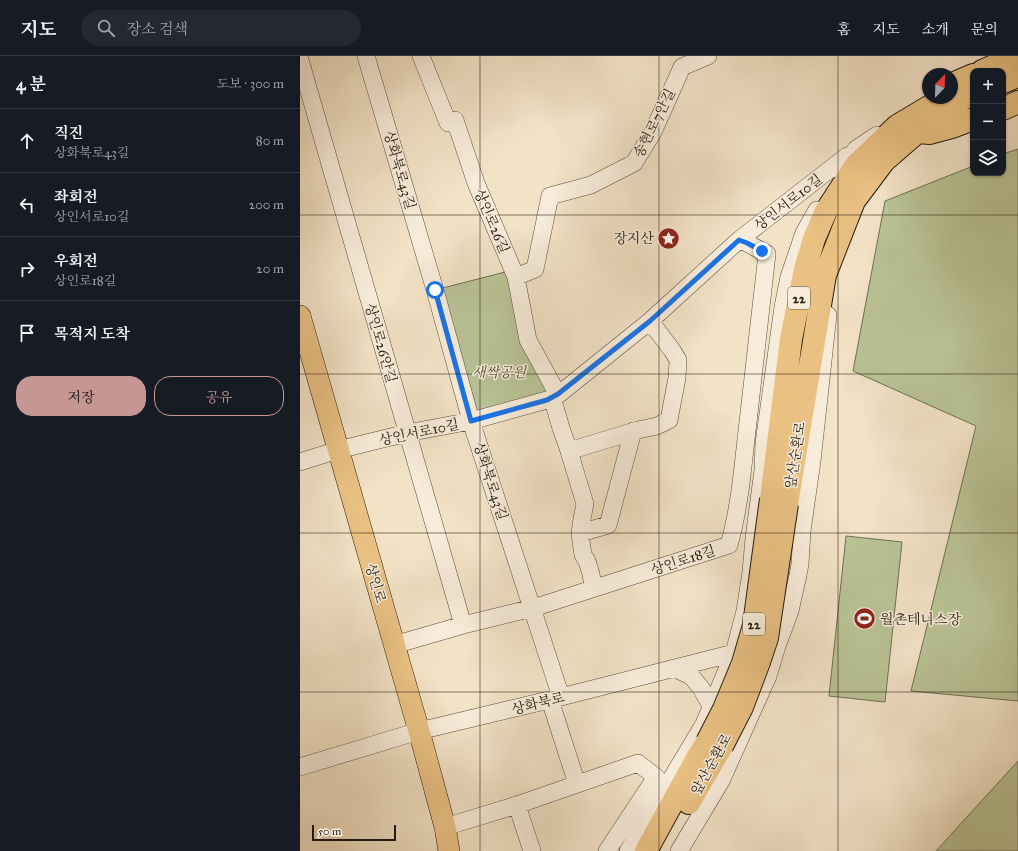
<!DOCTYPE html>
<html lang="ko">
<meta charset="utf-8">
<style>
:root{--surface:#171b24;--page:#242831;--text:#f1f3f6;--muted:#9ea1a6;--line:#363941;--accent:#c59692}
body{margin:0;font-family:"IM FELL Great Primer","Noto Serif KR",serif;background:var(--page);color:var(--text)}
.controls{position:absolute;right:12px;top:12px;display:grid;overflow:hidden;border-radius:8px;box-shadow:0 1px 3px #0004}
.controls button{width:36px;height:36px;display:grid;place-items:center;padding:0;border:0;border-bottom:1px solid var(--line);background:var(--surface);color:var(--text);font:20px sans-serif}
.compass{position:absolute;left:622px;top:12px;width:36px;height:36px;border-radius:50%;background:var(--surface);box-shadow:0 1px 3px #0004;rotate:23deg}
.scale{position:absolute;left:12px;bottom:10px;width:84px;box-sizing:border-box;padding-left:4px;border:2px solid #241a0f;border-top:0;font-size:11px;line-height:14px;white-space:nowrap;color:#241a0f;-webkit-text-stroke:3px #f7ecda;paint-order:stroke}
.stop{position:absolute;width:12px;height:12px;margin:-9px;border:3px solid #1a73e8;border-radius:50%;background:#fff}
.stop.end{background:#1a73e8;border-color:#fff;box-shadow:0 1px 4px #0008}
.list{margin:0;padding:0;list-style:none}
h2{display:flex;justify-content:space-between;align-items:center;height:52px;margin:0;padding:0 16px;font-size:17px}
h2 small{font-size:13px;font-weight:400;color:var(--muted)}
.list li{display:grid;grid-template-columns:26px 1fr auto;gap:12px;align-items:center;box-sizing:border-box;height:64px;padding:0 16px;border-top:1px solid var(--line)}
.list b{display:block;font-size:15px;white-space:nowrap}
.list p{margin:0;font-size:13px;white-space:nowrap;color:var(--muted)}
.list em{font-size:13px;font-style:normal;color:var(--muted)}
.actions{display:flex;gap:8px;padding:12px 16px}
.actions a{flex:1;padding:9px 0;border:1px solid var(--accent);border-radius:16px;text-align:center;font-size:14px;color:var(--accent)}
.actions .main{background:var(--accent);color:#111}
.icon{flex:none;width:22px;height:22px;fill:none;stroke:currentColor;stroke-width:2;stroke-linecap:round;stroke-linejoin:round}
.map{position:relative;flex:none;width:718px;height:795px;overflow:hidden}
header{display:flex;align-items:center;gap:24px;box-sizing:border-box;height:56px;padding:0 20px;background:var(--surface);border-bottom:1px solid var(--line)}
header strong{font-size:19px}
nav{display:flex;gap:22px;margin-inline-start:auto;font-size:14px}
.search{width:280px;height:36px;background:var(--page);display:flex;align-items:center;gap:10px;box-sizing:border-box;padding:0 14px;border-radius:22px;color:var(--muted);font-size:15px}
main{display:flex}
aside{flex:1;background:var(--surface)}
.map>svg:first-child{display:block}
.green{fill:#b9c396;stroke:#6e6e52}
.lines{fill:none;stroke-linecap:round;stroke-linejoin:round}
.minor-casing{stroke:#584c3d;stroke-width:18}
.major-casing{stroke:#241a0f;stroke-width:22}
.highway-casing{stroke:#241a0f;stroke-width:24}
.minor{stroke:#f7ecda;stroke-width:17}
.major{stroke:#e9c183;stroke-width:21}
.highway{stroke:#e9c183;stroke-width:22}
.highway-bridge-casing{stroke:#241a0f;stroke-width:24;stroke-linecap:butt}
.highway-bridge{stroke:#e9c183;stroke-width:22}
.route{stroke:#1a73e8;stroke-width:5}
.grid{fill:none;stroke:#241a0f;stroke-width:1;stroke-opacity:0.55}
.labels{text-anchor:middle;stroke-width:3;stroke-linejoin:round;paint-order:stroke}
.shield{fill:#f7ecda;stroke:#63594c;stroke-width:1}
.shield-label{font-size:13px;font-weight:bold;fill:#241a0f}
.street-label{font-size:14px;fill:#241a0f;stroke:#f7ecda}
.poi-label{font-size:14px;fill:#241a0f;stroke:#f7ecda;text-anchor:end}
.park-label{font-size:14px;font-style:italic;fill:#514d38;stroke:#f7ecda}
</style>
<header>
<strong>지도</strong>
<div class="search"><svg class="icon" aria-label="search" viewBox="0 0 24 24"><circle cx="10" cy="10" r="6"/><path d="M15 15l6 6"/></svg>장소 검색</div>
<nav><a>홈</a><a>지도</a><a>소개</a><a>문의</a></nav>
</header>
<main>
<aside>
<h2>4 분<small>도보 · 300 m</small></h2>
<ul class="list">
<li><svg class="icon" aria-label="ahead" viewBox="0 0 24 24"><path d="M12 20V5M6 11l6-6 6 6"/></svg><div><b>직진</b><p>상화북로43길</p></div><em>80 m</em></li>
<li><svg class="icon" aria-label="left" viewBox="0 0 24 24"><path d="M17 20v-9H6M10 6l-5 5 5 5"/></svg><div><b>좌회전</b><p>상인서로10길</p></div><em>200 m</em></li>
<li><svg class="icon" aria-label="right" viewBox="0 0 24 24"><path d="M7 20v-9h11M14 6l5 5-5 5"/></svg><div><b>우회전</b><p>상인로18길</p></div><em>20 m</em></li>
<li><svg class="icon" aria-label="arrive" viewBox="0 0 24 24"><path d="M6 21V4h12l-3 4 3 4H6"/></svg><div><b>목적지 도착</b></div></li>
</ul>
<div class="actions"><a class="main">저장</a><a>공유</a></div>
</aside>
<div class="map">
<svg width="718" height="795" viewBox="0 0 718 795">
<rect width="100%" height="100%" fill="#f2e2c6"/>
<filter id="stains"><feTurbulence type="fractalNoise" baseFrequency=".005" numOctaves="4"/><feColorMatrix values="0 0 0 0 .2 0 0 0 0 .09 0 0 0 0 .02 0 0 0 .5 -.17"/></filter>
<radialGradient id="worn" r=".72"><stop offset=".6" stop-color="#630" stop-opacity="0"/><stop offset="1" stop-color="#630" stop-opacity=".3"/></radialGradient>
<path class="green" d="M 718,93 L 718,645 L 611,635 L 676,370 L 553,315 L 585,145 L 673,110 L 673,117 L 703,117 L 703,98 Z
M 213,214 L 228,284 L 258,339 L 171,365 L 135,234 Z
M 546,480 L 602,486 L 585,646 L 529,640 Z
M 718,705 L 718,795 L 636,795 Z"/>
<g class="lines">
<defs>
<path id="minor" d="M 66,0 L 135,234 L 171,365 L 261,641
M 121,0 L 148,67 L 155,64 L 176,127 L 216,221 L 228,284 L 258,339
M 0,4 L 163,569
M 541,114 L 556,93 L 577,79
M 216,221 L 235,213 L 250,140 L 291,129 L 334,107 L 353,76 L 382,11 L 408,0
M 250,343 L 254,348 L 261,372 L 269,395 L 285,448 L 282,463 L 280,477 L 283,499 L 287,505 L 291,518 L 292,524 L 295,532
M 269,395 L 338,374 L 357,370 L 369,364 L 377,322 L 378,304 L 372,294 L 350,265
M 0,406 L 38,394 L 107,377 L 171,365 L 247,344 L 258,339 L 350,265 L 439,184 L 547,100
M 280,477 L 308,469 L 333,375
M 94,589 L 163,569 L 233,552 L 429,489 C 435,469 438,449 441,428 L 467,198 L 447,187 L 439,184
M 374,612 L 391,620 L 401,632 L 411,650
M 250,644 L 277,728
M 0,711 L 119,675 L 261,641 L 434,597 L 441,596
M 217,749 L 232,795
M 145,771 L 217,749 L 338,707 L 356,721 L 307,795
M 328,795 L 404,668 L 434,597 L 445,555 L 451,516 L 454,482 L 463,414 L 464,387 L 483,251 L 489,221 L 504,177 L 517,154
M 379,795 L 421,725 L 468,620 L 477,590 L 490,555 L 498,519 L 500,508 L 502,475 L 512,405 L 528,259"/>
<path id="major" d="M 0,260 L 119,675 L 145,771 L 149,795"/>
<path id="highway" d="M 682,15 L 717,0
M 703,26 L 718,20
M 652,28 L 673,19
M 703,53 L 718,46
M 619,76 L 630,77 L 652,71 L 673,63
M 471,443 L 491,283 L 505,213 L 514,183 L 526,155 L 556,109 L 597,70 L 637,46
M 487,448 L 525,219 L 554,145 L 584,105 L 629,66 L 666,41 L 673,38
M 389,747 L 422,690
M 346,795 L 397,702 L 407,686"/>
</defs>
<use href="#minor" class="minor-casing"/>
<use href="#major" class="major-casing"/>
<use href="#highway" class="highway-casing"/>
<use href="#minor" class="minor"/>
<use href="#major" class="major"/>
<use href="#highway" class="highway"/>
<defs>
<path id="highway-bridge" d="M 407,686 L 424,653 L 443,607 L 454,569 L 471,443
M 422,690 L 442,651 L 459,606 L 467,582 L 487,448"/>
</defs>
<use href="#highway-bridge" class="highway-bridge-casing"/>
<use href="#highway-bridge" class="highway-bridge"/>
</g>
<g class="lines">
<path class="route" d="M 135,234 L 171,365 L 247,344 L 258,338 L 350,265 L 439,184 L 447,187 L 462,195"/>
</g>
<path class="grid" d="M 180,0 L 180,795M 359,0 L 359,795M 538,0 L 538,795M 0,159 L 718,159M 0,318 L 718,318M 0,477 L 718,477M 0,636 L 718,636"/>
<defs>
<symbol id="sight-disc" viewBox="-11 -11 22 22"><circle r="9.5" fill="#8f2418" stroke="#f7ecda"/><path d="M0-6L1.8-2.2L6-1.7L2.9 1.2L3.7 5.4L0 3.3L-3.7 5.4L-2.9 1.2L-6-1.7L-1.8-2.2Z" fill="#fff"/></symbol>
<symbol id="stadium-disc" viewBox="-11 -11 22 22"><circle r="9.5" fill="#8f2418" stroke="#f7ecda"/><path d="M0-5a6.5 5 0 1 0 0 10a6.5 5 0 1 0 0-10ZM-3.5-1.8h7v3.6h-7Z" fill="#fff"/></symbol>
</defs>
<g fill-rule="evenodd">
<use href="#sight-disc" x="356" y="170" width="25" height="25"/>
<use href="#stadium-disc" x="552" y="550" width="25" height="25"/>
</g>
<g class="labels">
<g class="shield">
<rect x="488" y="231" width="22" height="22" rx="3"/>
<rect x="443" y="557" width="22" height="22" rx="3"/>
</g>
<g class="shield-label">
<text x="499" y="247">22</text>
<text x="454" y="573">22</text>
</g>
<g class="street-label">
<text transform="translate(354 67) rotate(-63)" y="5">송현로7안길</text>
<text transform="translate(100 114) rotate(74)" y="5">상화북로43길</text>
<text transform="translate(488 146) rotate(-38)" y="5">상인서로10길</text>
<text transform="translate(192 165) rotate(67)" y="5">상인로26길</text>
<text transform="translate(81 287) rotate(74)" y="5">상인로26안길</text>
<text transform="translate(119 376) rotate(-12)" y="5">상인서로10길</text>
<text transform="translate(495 399) rotate(-81)" y="5">앞산순환로</text>
<text transform="translate(191 425) rotate(72)" y="5">상화북로43길</text>
<text transform="translate(383 504) rotate(-18)" y="5">상인로18길</text>
<text transform="translate(76 527) rotate(74)" y="5">상인로</text>
<text transform="translate(238 647) rotate(-14)" y="5">상화북로</text>
<text transform="translate(411 708) rotate(-61)" y="5">앞산순환로</text>
</g>
<g class="poi-label">
<text x="354" y="187">장지산</text>
<text x="580" y="568" text-anchor="start">월촌테니스장</text>
</g>
<g class="park-label">
<text x="199" y="321">새싹공원</text>
</g>
</g>
<rect width="100%" height="100%" filter="url(#stains)"/>
<rect width="100%" height="100%" fill="url(#worn)"/>
</svg>
<div class="controls">
<button>+</button>
<button>−</button>
<button><svg class="icon" aria-label="layers" viewBox="0 0 24 24"><path d="M12 4l9 5-9 5-9-5zM3 14l9 5 9-5"/></svg></button>
</div>
<svg class="compass" viewBox="-18 -18 36 36"><path d="M0-13l5 13h-10z" fill="#e53935"/><path d="M0 13l5-13h-10z" fill="#9ea1a6"/></svg>
<div class="scale">50 m</div>
<div class="stop" style="left:135px;top:234px"></div>
<div class="stop end" style="left:462px;top:195px"></div>
</div>
</main>
